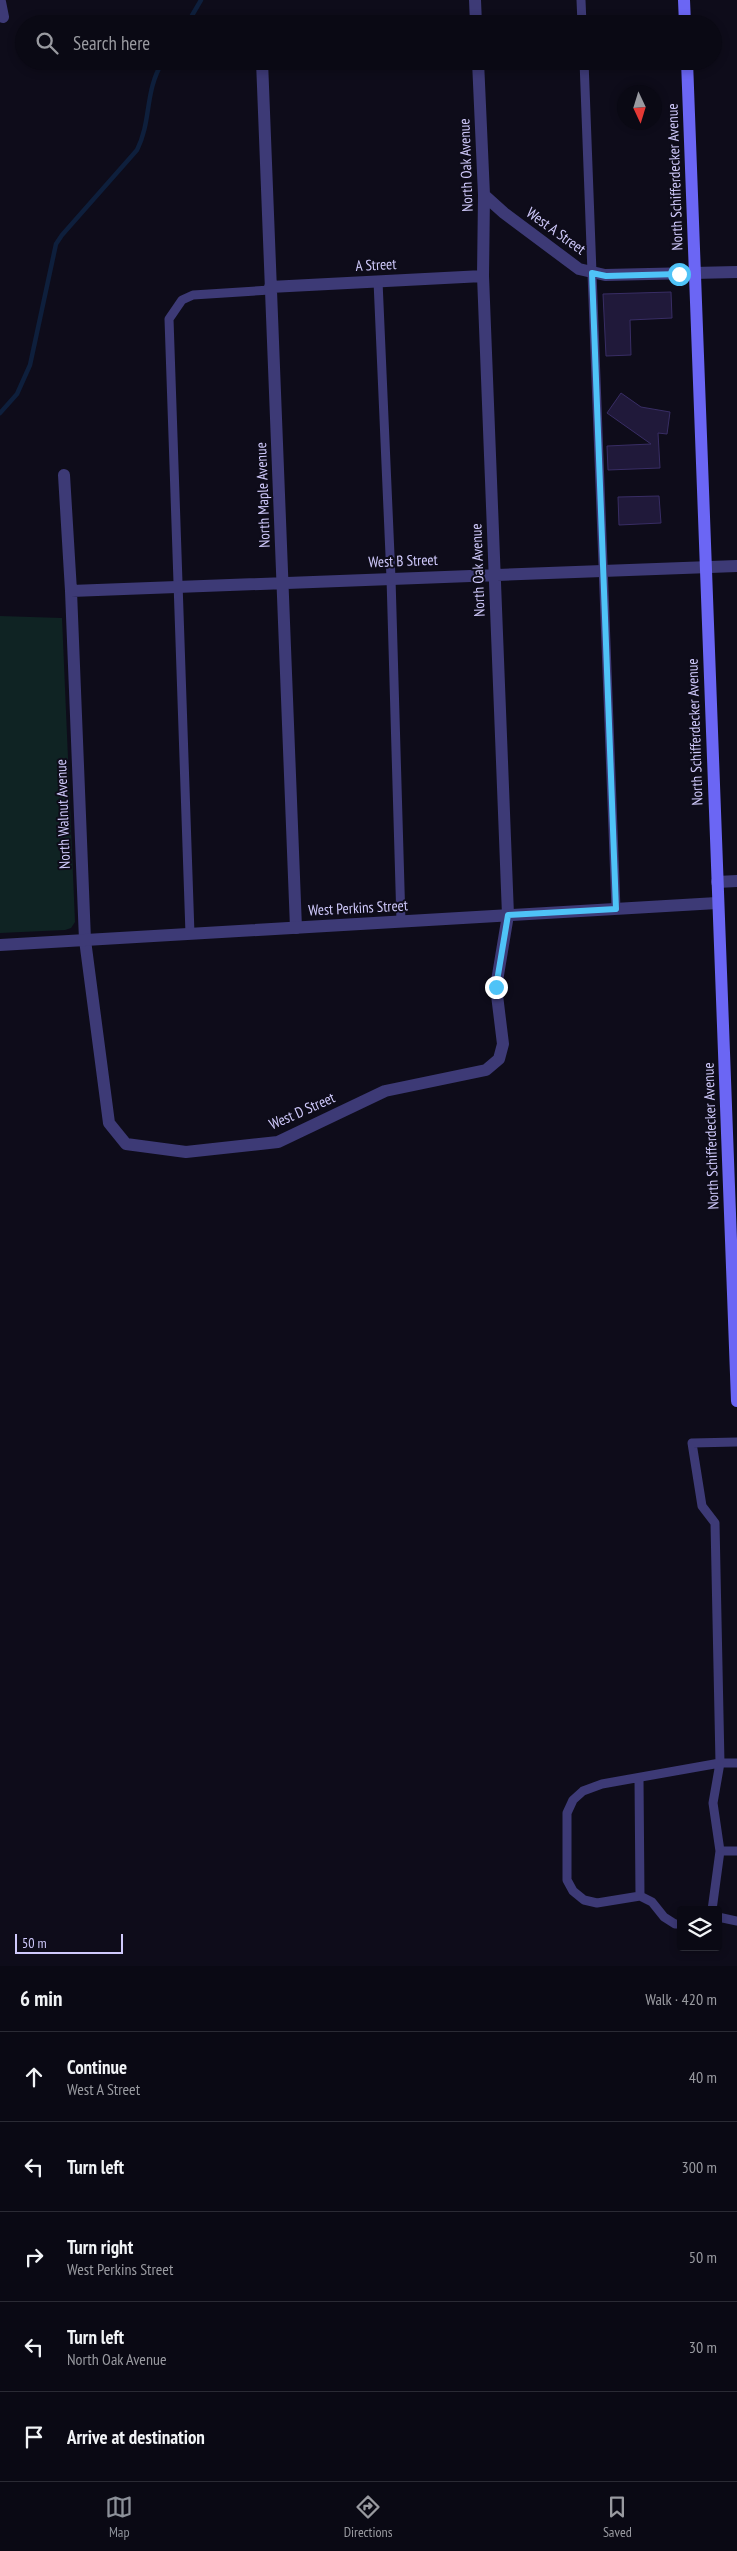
<!DOCTYPE html>
<meta charset="utf-8">
<style>
:root{--surface:#0a0914;--page:#181722;--text:#f1f3f6;--muted:#999aa0;--line:#2a2a34;--accent:#8c9099}
body{margin:0;font-family:"PT Sans Narrow",sans-serif;background:var(--page);color:var(--text)}
.controls{position:absolute;right:15px;bottom:15px;display:grid;overflow:hidden;border-radius:5px;box-shadow:0 2px 8px #0003}
.controls button{width:45px;height:45px;display:grid;place-items:center;padding:0;border:0;border-bottom:1px solid var(--line);background:var(--surface);color:var(--text);font:25px sans-serif}
.compass{position:absolute;left:617px;top:85px;width:45px;height:45px;border-radius:50%;background:var(--surface);box-shadow:0 2px 8px #0003;rotate:176deg}
.scale{position:absolute;left:15px;bottom:12px;width:108px;box-sizing:border-box;padding-left:5px;border:2px solid #cfc9fb;border-top:0;font-size:14px;line-height:18px;white-space:nowrap;color:#cfc9fb;-webkit-text-stroke:4px #0e0c1a;paint-order:stroke}
.stop{position:absolute;width:15px;height:15px;margin:-11px;border:4px solid #4fc3f7;border-radius:50%;background:#fff}
.stop.end{background:#4fc3f7;border-color:#fff;box-shadow:0 1px 5px #0008}
.list{margin:0;padding:0;list-style:none}
h2{display:flex;justify-content:space-between;align-items:center;height:65px;margin:0;padding:0 20px;font-size:21px}
h2 small{font-size:16px;font-weight:400;color:var(--muted)}
.list li{display:grid;grid-template-columns:32px 1fr auto;gap:15px;align-items:center;box-sizing:border-box;height:90px;padding:0 20px;border-top:1px solid var(--line)}
.list b{display:block;font-size:19px;white-space:nowrap}
.list p{margin:0;font-size:16px;white-space:nowrap;color:var(--muted)}
.list em{font-size:16px;font-style:normal;color:var(--muted)}
.icon{flex:none;width:28px;height:28px;fill:none;stroke:currentColor;stroke-width:2;stroke-linecap:round;stroke-linejoin:round}
.map{position:relative;flex:none;width:737px;height:1966px;overflow:hidden}
.search{position:absolute;background:var(--surface);box-shadow:0 2px 8px #0003;left:15px;right:15px;top:15px;height:55px;display:flex;align-items:center;gap:12px;box-sizing:border-box;padding:0 18px;border-radius:28px;color:var(--muted);font-size:19px}
.sheet{height:515px;background:var(--surface)}
nav{display:flex;justify-content:space-around;align-items:center;box-sizing:border-box;height:70px;border-top:1px solid var(--line);background:var(--surface);font-size:14px;color:var(--muted)}
nav a{display:grid;justify-items:center;gap:2px}
nav .on{color:var(--accent)}
.map>svg:first-child{display:block}
.green{fill:#0f2323}
.lines{fill:none;stroke-linecap:round;stroke-linejoin:round}
.stream{stroke:#0e1f3c;stroke-width:4.5}
.building{fill:#20193a;stroke:#382d64}
.service{stroke:#3d3a76;stroke-width:9}
.minor{stroke:#3d3a76;stroke-width:12}
.tertiary{stroke:#3d3a76;stroke-width:12}
.secondary{stroke:#6b66f4;stroke-width:12}
.route{stroke:#4fc3f7;stroke-width:6}
.labels{text-anchor:middle;stroke-width:4;stroke-linejoin:round;paint-order:stroke}
.street-label{font-size:15px;fill:#cfc9fb;stroke:#0e0c1a}
</style>
<div class="map">
<svg width="737" height="1966" viewBox="0 0 737 1966">
<rect width="100%" height="100%" fill="#0e0c1a"/>
<path class="green" d="M 0,616 L 62,618 L 75,922 L 71,928 L 65,930 L 0,933 Z"/>
<g class="lines">
<path class="stream" d="M 187,24 L 201,0
M 0,413 L 17,394 L 30,365 L 56,244 L 62,235 L 137,150 C 152,120 144,92 163,61"/>
</g>
<path class="building" d="M 671,292 L 672,318 L 630,320 L 631,355 L 606,356 L 603,294 Z
M 621,393 L 641,407 L 670,412 L 667,434 L 658,433 L 660,468 L 608,470 L 607,446 L 651,444 L 607,413 Z
M 659,496 L 661,523 L 619,525 L 618,497 Z"/>
<g class="lines">
<path class="service" d="M 581,0 L 582,24
M 584,61 L 616,909
M 378,281 L 391,578 L 401,922
M 190,934 L 169,319 L 182,300 L 193,295 L 270,290
M 639,1779 L 640,1896
M 720,1851 L 737,1851
M 712,1910 L 720,1851 L 713,1803 L 720,1763 L 715,1523 L 702,1506 L 692,1443 L 737,1442
M 718,1917 L 737,1921
M 681,1924 L 675,1924 L 664,1917 L 652,1902 L 640,1896 L 597,1903 L 584,1900 L 573,1891 L 567,1880 L 567,1813 L 573,1800 L 583,1791 L 602,1784 L 720,1763 L 737,1763"/>
<path class="minor" d="M 475,0 L 476,24
M 0,2 L 3,17
M 262,61 L 296,928
M 484,195 L 504,213 L 579,269 L 605,275 L 737,272
M 270,287 L 483,276
M 64,475 L 71,591 L 85,940 L 109,1123 L 126,1144 L 186,1152 L 278,1142 L 385,1091 L 486,1070 L 499,1059 L 503,1044 L 496,987 L 508,915 L 483,276 L 484,195 L 478,61
M 71,591 L 737,566"/>
<path class="tertiary" d="M 717,882 L 737,881
M 0,945 L 717,903"/>
<path class="secondary" d="M 684,0 L 685,24
M 687,61 L 737,1401"/>
</g>
<g class="lines">
<path class="route" d="M 496,987 L 508,915 L 616,909 L 592,273 L 606,276 L 679,274"/>
</g>
<g class="labels">
<g class="street-label">
<text transform="translate(466 165) rotate(-92)" y="5">North Oak Avenue</text>
<text transform="translate(675 177) rotate(-92)" y="5">North Schifferdecker Avenue</text>
<text transform="translate(556 231) rotate(36)" y="5">West A Street</text>
<text transform="translate(376 265) rotate(-3)" y="5">A Street</text>
<text transform="translate(263 495) rotate(-92)" y="5">North Maple Avenue</text>
<text transform="translate(403 561) rotate(-2)" y="5">West B Street</text>
<text transform="translate(478 570) rotate(-92)" y="5">North Oak Avenue</text>
<text transform="translate(695 732) rotate(-92)" y="5">North Schifferdecker Avenue</text>
<text transform="translate(63 814) rotate(-92)" y="5">North Walnut Avenue</text>
<text transform="translate(358 908) rotate(-3)" y="5">West Perkins Street</text>
<text transform="translate(302 1111) rotate(-24)" y="5">West D Street</text>
<text transform="translate(711 1136) rotate(-92)" y="5">North Schifferdecker Avenue</text>
</g>
</g>
</svg>
<div class="controls">
<button><svg class="icon" aria-label="layers" viewBox="0 0 24 24"><path d="M12 4l9 5-9 5-9-5zM3 14l9 5 9-5"/></svg></button>
</div>
<svg class="compass" viewBox="-18 -18 36 36"><path d="M0-13l5 13h-10z" fill="#e53935"/><path d="M0 13l5-13h-10z" fill="#999aa0"/></svg>
<div class="scale">50 m</div>
<div class="stop" style="left:679px;top:274px"></div>
<div class="stop end" style="left:496px;top:987px"></div>
<div class="search"><svg class="icon" aria-label="search" viewBox="0 0 24 24"><circle cx="10" cy="10" r="6"/><path d="M15 15l6 6"/></svg>Search here</div>
</div>
<section class="sheet">
<h2>6 min<small>Walk · 420 m</small></h2>
<ul class="list">
<li><svg class="icon" aria-label="ahead" viewBox="0 0 24 24"><path d="M12 20V5M6 11l6-6 6 6"/></svg><div><b>Continue</b><p>West A Street</p></div><em>40 m</em></li>
<li><svg class="icon" aria-label="left" viewBox="0 0 24 24"><path d="M17 20v-9H6M10 6l-5 5 5 5"/></svg><div><b>Turn left</b></div><em>300 m</em></li>
<li><svg class="icon" aria-label="right" viewBox="0 0 24 24"><path d="M7 20v-9h11M14 6l5 5-5 5"/></svg><div><b>Turn right</b><p>West Perkins Street</p></div><em>50 m</em></li>
<li><svg class="icon" aria-label="left" viewBox="0 0 24 24"><path d="M17 20v-9H6M10 6l-5 5 5 5"/></svg><div><b>Turn left</b><p>North Oak Avenue</p></div><em>30 m</em></li>
<li><svg class="icon" aria-label="arrive" viewBox="0 0 24 24"><path d="M6 21V4h12l-3 4 3 4H6"/></svg><div><b>Arrive at destination</b></div></li>
</ul>
</section>
<nav>
<a class="on"><svg class="icon" aria-label="map" viewBox="0 0 24 24"><path d="M3 6l6-2 6 2 6-2v14l-6 2-6-2-6 2zM9 4v14M15 6v14"/></svg>Map</a>
<a><svg class="icon" aria-label="directions" viewBox="0 0 24 24"><path d="M12 3l9 9-9 9-9-9zM9 14v-3h6M13 9l2 2-2 2"/></svg>Directions</a>
<a><svg class="icon" aria-label="saved" viewBox="0 0 24 24"><path d="M7 4h10v16l-5-4-5 4z"/></svg>Saved</a>
</nav>
